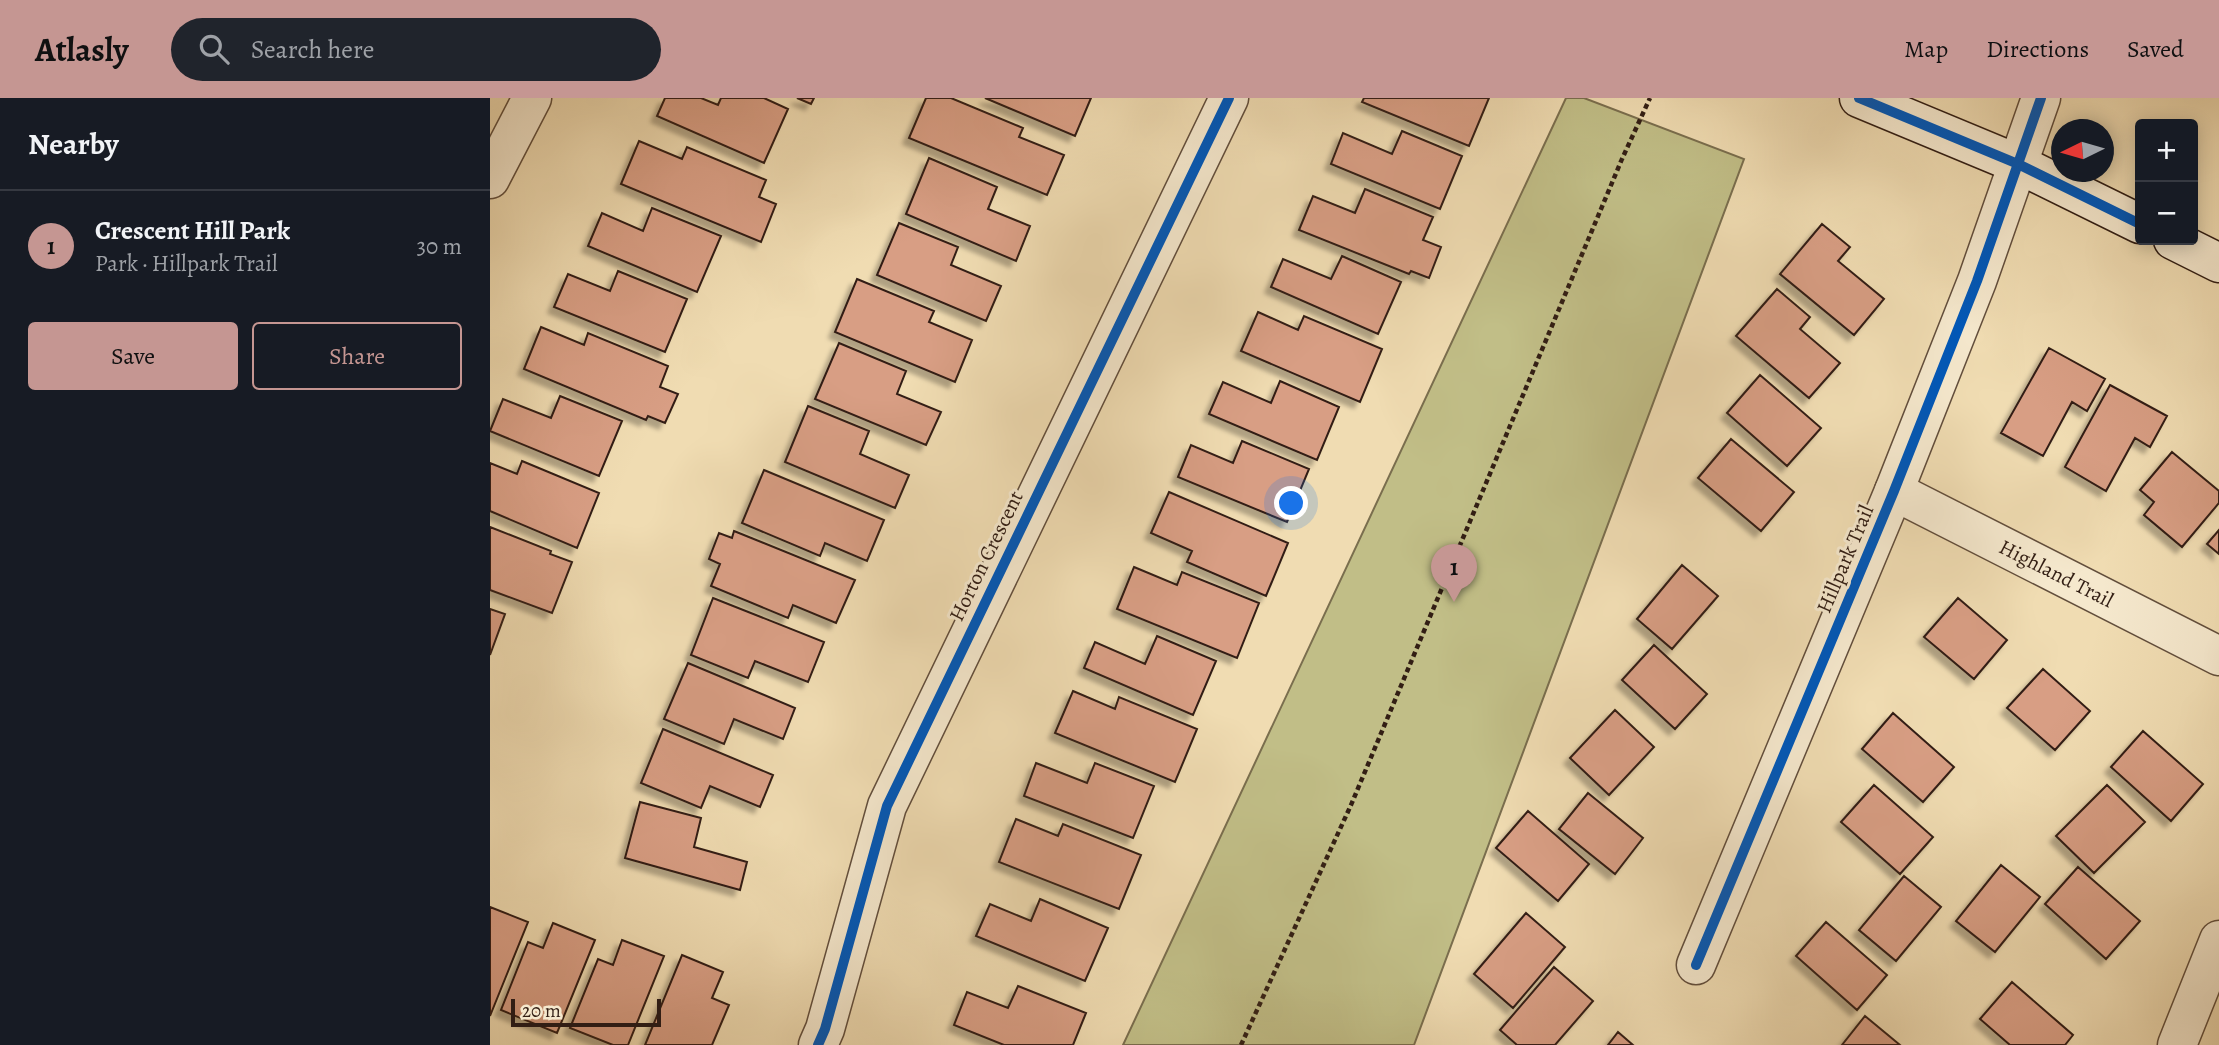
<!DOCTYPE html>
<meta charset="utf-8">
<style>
:root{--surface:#171b24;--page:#20242c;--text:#f1f3f6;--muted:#9ea1a6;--line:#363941;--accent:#c59692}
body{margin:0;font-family:Alegreya,serif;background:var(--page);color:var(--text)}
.controls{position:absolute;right:21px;top:21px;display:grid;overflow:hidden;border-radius:7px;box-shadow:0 4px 18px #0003}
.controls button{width:63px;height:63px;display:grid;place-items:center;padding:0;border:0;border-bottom:2px solid var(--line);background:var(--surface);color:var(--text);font:35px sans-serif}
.compass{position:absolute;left:1561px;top:21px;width:63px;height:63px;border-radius:50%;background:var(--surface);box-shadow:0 4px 18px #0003;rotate:265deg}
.scale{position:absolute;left:21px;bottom:18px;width:150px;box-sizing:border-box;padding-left:7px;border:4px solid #321e14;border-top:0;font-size:19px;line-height:24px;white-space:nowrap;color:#321e14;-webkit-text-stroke:5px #f5e8cd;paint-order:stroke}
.you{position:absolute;left:802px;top:406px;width:24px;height:24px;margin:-18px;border:5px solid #fff;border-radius:50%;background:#1a73e8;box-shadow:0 0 0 10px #1a73e833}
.badge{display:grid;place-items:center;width:46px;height:46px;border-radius:50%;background:var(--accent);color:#111;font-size:23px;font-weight:700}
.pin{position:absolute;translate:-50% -58px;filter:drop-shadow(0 2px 4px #0008)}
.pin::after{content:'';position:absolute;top:37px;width:24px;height:21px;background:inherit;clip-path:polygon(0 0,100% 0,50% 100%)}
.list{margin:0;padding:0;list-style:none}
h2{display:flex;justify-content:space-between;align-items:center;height:91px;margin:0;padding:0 28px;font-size:30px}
h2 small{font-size:23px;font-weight:400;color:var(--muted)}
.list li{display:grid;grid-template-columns:46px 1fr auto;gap:21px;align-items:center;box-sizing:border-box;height:112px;padding:0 28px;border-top:2px solid var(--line)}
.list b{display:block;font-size:26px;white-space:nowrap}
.list p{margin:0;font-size:23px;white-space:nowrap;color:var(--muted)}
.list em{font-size:23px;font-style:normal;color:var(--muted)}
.actions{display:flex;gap:14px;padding:21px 28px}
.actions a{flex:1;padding:16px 0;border:2px solid var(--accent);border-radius:7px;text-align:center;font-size:24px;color:var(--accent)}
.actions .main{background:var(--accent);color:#111}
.icon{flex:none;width:38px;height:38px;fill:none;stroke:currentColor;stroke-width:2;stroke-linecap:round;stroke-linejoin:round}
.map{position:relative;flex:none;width:1729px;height:947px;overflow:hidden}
header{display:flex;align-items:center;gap:42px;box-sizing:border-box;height:98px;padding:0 35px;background:var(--accent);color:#111}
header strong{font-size:33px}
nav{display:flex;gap:38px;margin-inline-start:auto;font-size:24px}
.search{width:490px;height:63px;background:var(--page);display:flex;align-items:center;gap:18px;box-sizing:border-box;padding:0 24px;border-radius:38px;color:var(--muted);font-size:26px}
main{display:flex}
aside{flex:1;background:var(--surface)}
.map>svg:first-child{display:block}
.green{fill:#c1be87;stroke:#7a6e4e;stroke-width:2}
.building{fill:#d89e84;stroke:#321e14;stroke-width:2;filter:url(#shadow)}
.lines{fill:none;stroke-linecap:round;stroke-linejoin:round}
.street-casing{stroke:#624e3c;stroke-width:41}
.secondary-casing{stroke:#321e14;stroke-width:41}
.path{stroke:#321e14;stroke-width:4.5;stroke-dasharray:5 3.5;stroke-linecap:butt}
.street{stroke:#f5e8cd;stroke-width:38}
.secondary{stroke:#f5e8cd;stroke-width:38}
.cycleway-casing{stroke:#f5e8cd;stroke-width:15}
.cycleway{stroke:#0057b8;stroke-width:10}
.labels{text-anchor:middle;stroke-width:6;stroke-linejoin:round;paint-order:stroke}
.street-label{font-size:21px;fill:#321e14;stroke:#f5e8cd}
</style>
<header>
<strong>Atlasly</strong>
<div class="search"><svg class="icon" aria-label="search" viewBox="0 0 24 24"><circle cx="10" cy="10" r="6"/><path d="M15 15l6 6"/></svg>Search here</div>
<nav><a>Map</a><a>Directions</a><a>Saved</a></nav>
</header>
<main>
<aside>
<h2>Nearby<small></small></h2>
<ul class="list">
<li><span class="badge">1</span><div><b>Crescent Hill Park</b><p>Park · Hillpark Trail</p></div><em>30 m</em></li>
</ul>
<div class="actions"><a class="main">Save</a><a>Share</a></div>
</aside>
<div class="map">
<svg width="1729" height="947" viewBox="0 0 1729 947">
<defs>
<filter id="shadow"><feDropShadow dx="-6" dy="6" stdDeviation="2" flood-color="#0004"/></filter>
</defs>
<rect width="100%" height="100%" fill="#f0dcb2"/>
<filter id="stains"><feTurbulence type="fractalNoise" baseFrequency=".00286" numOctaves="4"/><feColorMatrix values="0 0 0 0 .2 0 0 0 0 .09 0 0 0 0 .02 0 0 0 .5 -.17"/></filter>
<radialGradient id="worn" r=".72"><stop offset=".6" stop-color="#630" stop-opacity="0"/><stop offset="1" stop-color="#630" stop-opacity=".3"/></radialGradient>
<path class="green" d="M 1076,0 L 1094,0 L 1254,61 L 924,947 L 633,947 Z"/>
<path class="building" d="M 175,0 L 211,0 L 228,7 L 231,0 L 274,0 L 298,11 L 274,65 L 167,18 Z
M 307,0 L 324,0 L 321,6 Z
M 436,0 L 461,0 L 533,30 L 529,39 L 574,57 L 557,97 L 419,40 Z
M 495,0 L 601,0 L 585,38 Z
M 874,0 L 999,0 L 979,48 L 872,4 Z
M 912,33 L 972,58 L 950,111 L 841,66 L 853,35 L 902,56 Z
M 149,43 L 192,61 L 197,49 L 276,82 L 269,99 L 286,106 L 271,144 L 131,86 Z
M 439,60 L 507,89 L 498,111 L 540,128 L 526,163 L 416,116 Z
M 875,91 L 943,119 L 933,142 L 951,149 L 939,180 L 921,173 L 919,176 L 809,132 L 823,98 L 865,115 Z
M 162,110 L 231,138 L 207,194 L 98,148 L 112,115 L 153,133 Z
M 409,125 L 468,149 L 461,167 L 511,188 L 496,223 L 387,177 Z
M 1332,126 L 1360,149 L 1348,163 L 1394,201 L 1364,237 L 1290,176 Z
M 852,158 L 911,184 L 888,236 L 781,189 L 793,161 L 841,181 Z
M 128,173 L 197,201 L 175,254 L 64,209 L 78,176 L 120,193 Z
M 367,181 L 444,213 L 439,224 L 482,242 L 465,284 L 345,234 Z
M 1287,191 L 1320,219 L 1310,231 L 1350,265 L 1319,300 L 1246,238 Z
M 768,214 L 808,232 L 814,218 L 892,251 L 870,304 L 751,253 Z
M 51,229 L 94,247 L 98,235 L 178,268 L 170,289 L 188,296 L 175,325 L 158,318 L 156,322 L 34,271 Z
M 349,245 L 416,273 L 407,296 L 451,314 L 436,347 L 325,301 Z
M 1559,250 L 1615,281 L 1597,313 L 1582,304 L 1553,358 L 1511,335 Z
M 1270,277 L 1331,330 L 1297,368 L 1237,315 Z
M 790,283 L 849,309 L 827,362 L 719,316 L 733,284 L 781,305 Z
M 1620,287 L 1677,318 L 1660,349 L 1645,340 L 1616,393 L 1575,369 Z
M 70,298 L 132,323 L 109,378 L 0,333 L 13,301 L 61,320 Z
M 318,308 L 379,333 L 370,356 L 419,377 L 405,410 L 295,364 Z
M 1241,341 L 1304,394 L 1271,433 L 1208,380 Z
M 752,343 L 819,371 L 797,424 L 688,379 L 701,347 L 743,365 Z
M 1682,354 L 1729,393 L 1729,405 L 1692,449 L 1654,417 L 1664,404 L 1650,392 Z
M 32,363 L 109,395 L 87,450 L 0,413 L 0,365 L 27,376 Z
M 274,372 L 394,422 L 377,463 L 335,445 L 330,458 L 252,425 Z
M 679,394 L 798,445 L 776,498 L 697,464 L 702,453 L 661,435 Z
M 0,429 L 61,453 L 60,456 L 82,464 L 62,515 L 0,492 Z
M 1729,432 L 1729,456 L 1717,446 Z
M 244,433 L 365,482 L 346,525 L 303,507 L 298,520 L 221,488 L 230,466 L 219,461 L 229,435 L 242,440 Z
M 1192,467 L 1228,498 L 1182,551 L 1147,521 Z
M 644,469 L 687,487 L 692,474 L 769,505 L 747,560 L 627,511 Z
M 223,500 L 334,544 L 318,584 L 265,563 L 258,580 L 201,557 Z
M 1468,500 L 1517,542 L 1484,581 L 1434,539 Z
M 0,511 L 15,516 L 0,557 Z
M 667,538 L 726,563 L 703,617 L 594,570 L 605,544 L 655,566 Z
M 1164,547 L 1217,596 L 1185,631 L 1132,582 Z
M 198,565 L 305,610 L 293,641 L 244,621 L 234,646 L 174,621 Z
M 1553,571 L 1600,613 L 1565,652 L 1517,610 Z
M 583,593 L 625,611 L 629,599 L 707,631 L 685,684 L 565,635 Z
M 1125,612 L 1164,649 L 1119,697 L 1080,660 Z
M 1403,615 L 1464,669 L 1433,704 L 1372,651 Z
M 173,631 L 283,677 L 270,709 L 220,688 L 211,710 L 151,685 Z
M 1653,633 L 1713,686 L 1681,723 L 1621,669 Z
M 546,665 L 597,685 L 605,665 L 664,688 L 643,740 L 534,698 Z
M 1384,687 L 1443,739 L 1410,776 L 1351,724 Z
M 1617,687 L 1655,724 L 1604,775 L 1566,738 Z
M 1098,695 L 1153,740 L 1125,776 L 1069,731 Z
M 150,704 L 211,720 L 204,749 L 257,764 L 250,792 L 135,760 Z
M 1038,713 L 1099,766 L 1068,803 L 1006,750 Z
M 526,721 L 568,738 L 573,726 L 651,757 L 629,811 L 509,764 Z
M 1511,767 L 1550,799 L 1505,854 L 1466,823 Z
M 1588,769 L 1650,823 L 1616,861 L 1555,806 Z
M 1414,778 L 1451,809 L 1406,863 L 1369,832 Z
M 550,801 L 618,830 L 595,883 L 486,838 L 500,806 L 541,823 Z
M 0,809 L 38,824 L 0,918 Z
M 1036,815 L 1075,849 L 1023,910 L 984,876 Z
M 1336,824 L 1397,877 L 1367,912 L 1306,858 Z
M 63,825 L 105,842 L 67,935 L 11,912 L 38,844 L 53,850 Z
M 132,842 L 174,858 L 138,947 L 123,947 L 80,930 L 108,861 L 123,867 Z
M 192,857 L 233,874 L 222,900 L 239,907 L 222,947 L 155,947 Z
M 1064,869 L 1103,903 L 1065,947 L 1027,947 L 1010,932 Z
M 1522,884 L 1583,937 L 1575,947 L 1520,947 L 1490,921 Z
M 528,888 L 596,915 L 583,947 L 514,947 L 464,927 L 477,894 L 518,910 Z
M 1375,918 L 1410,947 L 1352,947 Z
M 1128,934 L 1143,947 L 1118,947 Z"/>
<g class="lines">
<defs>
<g id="street">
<path d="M 0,81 L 42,0"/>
<path id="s1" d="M 1404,393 L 1729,558"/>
<path d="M 1206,867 L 1404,393 L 1487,183 L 1551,0"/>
<path d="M 328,947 L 335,931 L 397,708 L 739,0"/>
<path d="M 1687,947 L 1729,842"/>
</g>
<path id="secondary" d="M 1369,0 L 1528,66 L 1650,126
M 1683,142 L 1729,165"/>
</defs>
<use href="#street" class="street-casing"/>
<use href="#secondary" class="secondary-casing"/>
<path class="path" d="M 751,947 L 861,707 L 1132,61 L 1160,0"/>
<use href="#street" class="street"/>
<use href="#secondary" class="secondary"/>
<defs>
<path id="cycleway" d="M 1369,0 L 1528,66 L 1650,126
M 1206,867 L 1404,393 L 1487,183 L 1551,0
M 328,947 L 335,931 L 397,708 L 739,0"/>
</defs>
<use href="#cycleway" class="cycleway-casing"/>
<use href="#cycleway" class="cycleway"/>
</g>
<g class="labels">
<g class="street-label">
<text transform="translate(496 458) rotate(-64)" y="7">Horton Crescent</text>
<text transform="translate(1355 461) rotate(-67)" y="7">Hillpark Trail</text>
<text dy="7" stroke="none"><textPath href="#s1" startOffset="182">Highland Trail</textPath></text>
</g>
</g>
<rect width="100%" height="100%" filter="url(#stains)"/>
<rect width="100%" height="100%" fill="url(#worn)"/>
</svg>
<div class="controls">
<button>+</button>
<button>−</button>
</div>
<svg class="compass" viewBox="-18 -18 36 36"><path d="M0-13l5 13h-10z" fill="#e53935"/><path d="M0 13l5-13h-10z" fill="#9ea1a6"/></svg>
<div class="scale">20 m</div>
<div class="you"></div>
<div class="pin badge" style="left:964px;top:504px">1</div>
</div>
</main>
